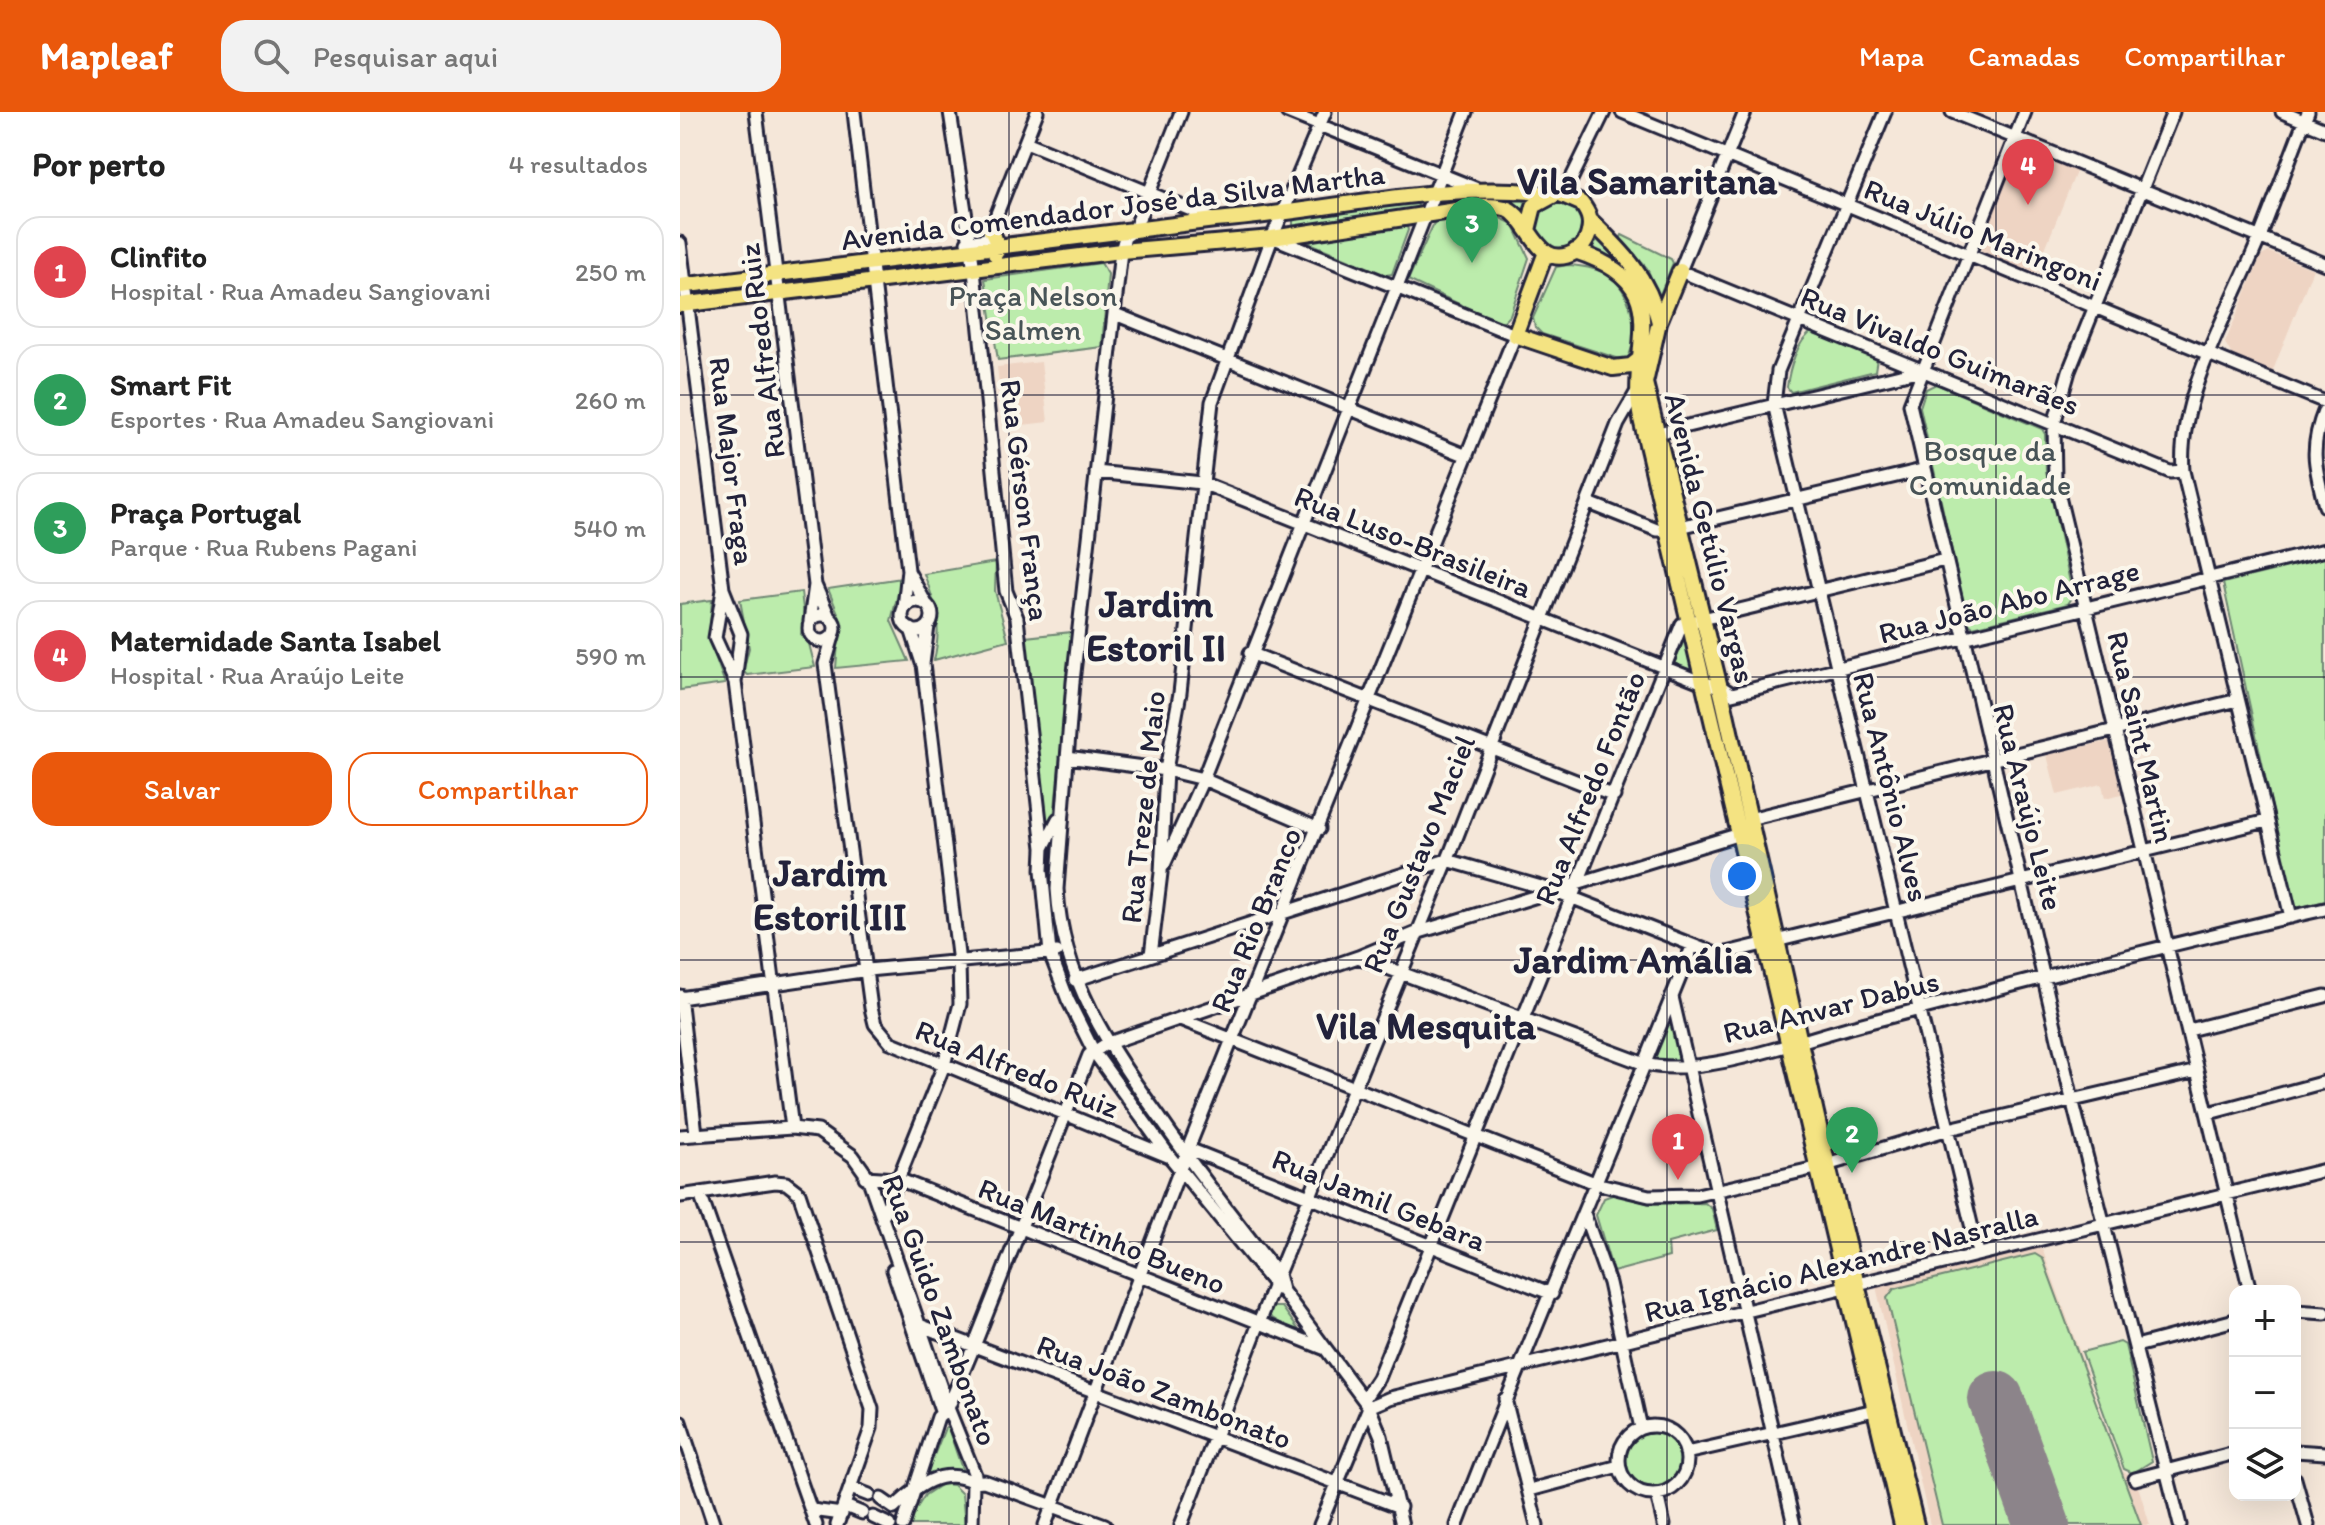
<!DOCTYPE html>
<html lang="pt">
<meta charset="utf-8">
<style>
:root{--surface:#fff;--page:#f2f2f2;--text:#222;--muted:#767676;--line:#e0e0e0;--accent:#ea580c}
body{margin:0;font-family:Itim,sans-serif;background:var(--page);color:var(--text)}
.controls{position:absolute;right:24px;bottom:24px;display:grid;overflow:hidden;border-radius:16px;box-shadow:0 8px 32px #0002}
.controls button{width:72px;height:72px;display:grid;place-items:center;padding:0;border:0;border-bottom:2px solid var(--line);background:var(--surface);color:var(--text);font:40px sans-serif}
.you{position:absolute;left:1062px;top:764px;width:28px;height:28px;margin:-20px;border:6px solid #fff;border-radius:50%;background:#1a73e8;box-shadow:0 0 0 12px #1a73e833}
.badge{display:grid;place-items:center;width:52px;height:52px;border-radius:50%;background:var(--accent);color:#fff;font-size:26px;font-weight:700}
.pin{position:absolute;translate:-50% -66px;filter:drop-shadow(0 2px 4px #0008)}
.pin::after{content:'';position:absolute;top:42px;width:28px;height:24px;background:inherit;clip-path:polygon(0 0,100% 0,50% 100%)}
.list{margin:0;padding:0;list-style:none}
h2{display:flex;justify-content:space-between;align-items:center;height:104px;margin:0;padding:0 32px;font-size:34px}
h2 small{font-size:26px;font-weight:400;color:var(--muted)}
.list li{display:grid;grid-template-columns:52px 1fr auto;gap:24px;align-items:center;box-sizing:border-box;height:112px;margin:0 16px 16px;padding:0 16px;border:2px solid var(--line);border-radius:24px}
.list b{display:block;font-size:30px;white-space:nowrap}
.list p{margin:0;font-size:26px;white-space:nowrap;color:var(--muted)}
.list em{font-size:26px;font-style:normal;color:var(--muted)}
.actions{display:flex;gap:16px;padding:24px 32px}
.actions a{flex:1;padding:18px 0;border:2px solid var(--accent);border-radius:24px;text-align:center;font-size:28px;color:var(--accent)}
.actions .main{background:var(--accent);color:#fff}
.icon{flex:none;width:44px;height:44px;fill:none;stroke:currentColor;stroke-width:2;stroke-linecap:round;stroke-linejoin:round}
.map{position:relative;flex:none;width:1645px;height:1413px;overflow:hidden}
header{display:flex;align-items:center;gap:48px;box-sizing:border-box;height:112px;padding:0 40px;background:var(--accent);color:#fff}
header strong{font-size:38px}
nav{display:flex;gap:44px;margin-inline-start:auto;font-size:28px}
.search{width:560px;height:72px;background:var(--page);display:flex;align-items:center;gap:20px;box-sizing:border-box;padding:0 28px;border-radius:24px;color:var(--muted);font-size:30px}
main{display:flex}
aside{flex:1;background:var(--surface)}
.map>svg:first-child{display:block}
.built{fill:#eed4c3}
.green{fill:#bcecac;stroke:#6f8774;stroke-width:2}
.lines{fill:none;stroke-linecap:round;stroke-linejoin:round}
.runway{stroke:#8c848a;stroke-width:56}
.minor-casing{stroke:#22223b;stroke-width:17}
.major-casing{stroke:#22223b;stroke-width:20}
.minor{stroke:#fbf7ec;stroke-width:11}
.major{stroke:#f4e382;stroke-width:14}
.grid{fill:none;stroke:#22223b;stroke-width:2;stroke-opacity:0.55}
.labels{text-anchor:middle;stroke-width:8;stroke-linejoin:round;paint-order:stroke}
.street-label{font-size:30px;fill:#22223b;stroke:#fbf7ec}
.park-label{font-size:30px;fill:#485457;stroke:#fbf7ec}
.district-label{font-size:38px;font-weight:bold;fill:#22223b;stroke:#fbf7ec}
</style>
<header>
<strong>Mapleaf</strong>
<div class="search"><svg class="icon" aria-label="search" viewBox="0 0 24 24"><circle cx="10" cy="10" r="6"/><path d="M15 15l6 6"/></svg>Pesquisar aqui</div>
<nav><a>Mapa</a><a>Camadas</a><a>Compartilhar</a></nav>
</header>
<main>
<aside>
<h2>Por perto<small>4 resultados</small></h2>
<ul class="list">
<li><span class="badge" style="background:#e0444e">1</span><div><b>Clinfito</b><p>Hospital · Rua Amadeu Sangiovani</p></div><em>250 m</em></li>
<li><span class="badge" style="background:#2e9e5b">2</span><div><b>Smart Fit</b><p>Esportes · Rua Amadeu Sangiovani</p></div><em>260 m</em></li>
<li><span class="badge" style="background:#2e9e5b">3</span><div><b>Praça Portugal</b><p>Parque · Rua Rubens Pagani</p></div><em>540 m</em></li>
<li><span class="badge" style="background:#e0444e">4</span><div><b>Maternidade Santa Isabel</b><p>Hospital · Rua Araújo Leite</p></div><em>590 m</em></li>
</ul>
<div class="actions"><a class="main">Salvar</a><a>Compartilhar</a></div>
</aside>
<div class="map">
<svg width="1645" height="1413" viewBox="0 0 1645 1413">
<rect width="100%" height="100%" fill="#f5e7d9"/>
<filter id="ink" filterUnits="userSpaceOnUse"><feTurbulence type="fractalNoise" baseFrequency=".0125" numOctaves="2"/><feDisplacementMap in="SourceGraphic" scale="16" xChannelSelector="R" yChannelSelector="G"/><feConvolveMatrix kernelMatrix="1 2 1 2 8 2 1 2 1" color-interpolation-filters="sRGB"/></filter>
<g filter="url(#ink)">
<path class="built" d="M 1348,34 L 1398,55 L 1354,164 L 1302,141 L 1299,132 L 1336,39 Z
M 1589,140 L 1633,157 L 1592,261 L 1552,243 L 1545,231 L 1581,144 Z
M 361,250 L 368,310 L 324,315 L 317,255 Z
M 1429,629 L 1442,682 L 1425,686 L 1422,672 L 1377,683 L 1367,643 Z
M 1358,1136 L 1363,1139 L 1443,1360 L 1449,1362 L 1459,1377 L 1470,1413 L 1250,1413 L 1196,1174 Z"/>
<path class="green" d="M 830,83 L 850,87 L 841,102 L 806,87 L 766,90 L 765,86 Z
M855 113a24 24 0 1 1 48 0a24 24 0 1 1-48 0Z
M 736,89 L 739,96 L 613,115 L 613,108 Z
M 808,100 L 833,112 L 849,146 L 830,203 L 824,209 L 815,209 L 728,168 L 755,109 Z
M 726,111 L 728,118 L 712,162 L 706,163 L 618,126 Z
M 915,123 C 942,139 961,169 968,199 C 958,168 937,147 907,138 Z
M 942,123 L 991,147 L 993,151 L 979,185 L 967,156 L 940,127 Z
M 421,151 L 428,162 L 422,235 L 318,248 L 305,167 Z
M 888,153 C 903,154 919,156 931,165 C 953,183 961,226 946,249 L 862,222 L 855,215 L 853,206 L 876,155 Z
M 1133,219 L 1197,246 L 1195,259 L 1111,280 L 1107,275 C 1109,258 1117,228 1133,219 Z
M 1256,272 L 1362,317 L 1365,322 L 1366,360 L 1393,484 L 1388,492 L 1293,515 L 1288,511 L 1240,295 L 1246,277 Z
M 1645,446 L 1645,789 L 1614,797 L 1543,471 Z
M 316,450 L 315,479 L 328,528 L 254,548 C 262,516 256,492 244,462 Z
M 222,466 L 211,509 L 229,549 L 156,556 L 160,506 L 148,477 Z
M 121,480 L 124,505 L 121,522 L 128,528 L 135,555 L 67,563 L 63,559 L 69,536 L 60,488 Z
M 32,488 L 29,527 L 45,572 L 0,578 L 0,492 Z
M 392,520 L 374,707 L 372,714 L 367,715 L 346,525 Z
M 1003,530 L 1007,532 L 1014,555 L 1011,558 L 994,552 Z
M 991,898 L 1004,950 L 972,947 Z
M 935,1082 L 970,1092 L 1025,1091 L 1032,1097 L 1037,1118 L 988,1131 L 989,1145 L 933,1160 L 916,1103 L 924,1086 Z
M 1355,1142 L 1363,1147 L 1461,1413 L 1388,1413 L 1332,1268 L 1289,1287 L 1336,1413 L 1262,1413 L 1207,1186 L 1214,1177 Z
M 593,1195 L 602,1195 L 618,1217 L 615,1220 L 589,1204 Z
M 1440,1230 L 1445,1233 L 1472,1349 L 1453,1361 L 1444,1357 L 1402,1240 Z
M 265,1316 L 268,1316 L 283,1360 L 262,1359 L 252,1363 L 247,1361 Z
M945 1349a28 28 0 1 1 56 0a28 28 0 1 1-56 0Z
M 262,1372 L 273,1373 L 282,1382 L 285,1413 L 226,1413 L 245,1383 Z"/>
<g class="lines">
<path class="runway" d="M 1316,1287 L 1362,1413"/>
<defs>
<path id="minor" d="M 76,0 L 135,473
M 174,0 L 228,458 L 224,496
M 270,0 L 294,158 L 326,479 L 337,506 L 363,736
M 501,0 L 454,119 L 445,125 L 441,139 L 393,570 L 377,777 C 382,867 429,935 480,1006 C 517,1060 557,1111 598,1162 L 602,1178 L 689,1295 L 701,1324 L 722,1413
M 607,0 L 795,76
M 942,0 L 1645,290
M 1065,0 L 1000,159 L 1490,360 L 1503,359
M 1205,0 L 1098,259 L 1094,292 L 1298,1141
M 1272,0 L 1645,152
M 1345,0 L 1230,292 L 1392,987 L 1500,1413
M 1493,0 L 1389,259 L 1374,312 L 1375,368 L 1570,1179
M 1602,0 L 1645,18
M 346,30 L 535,108
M 884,82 L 924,0
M 309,122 L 357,0
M 287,130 L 307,127
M 0,131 L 43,477 L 61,522 L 55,570 L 112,1016
M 435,202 L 787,344
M 1645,297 C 1629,336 1635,355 1645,394
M 978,321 L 1241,258
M 416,360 L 522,371 L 1026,572 L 1040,574 L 1052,582 L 1645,438
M 909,391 L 977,418 L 987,418 L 1242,358
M 228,459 L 246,492
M 43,478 L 35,526 L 55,570
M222 504a15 15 0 1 1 30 0a15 15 0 1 1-30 0Z
M129 516a13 13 0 1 1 26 0a13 13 0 1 1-26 0Z
M 130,509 L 135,473 L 149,505
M 231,517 L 242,551
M 154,521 L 145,552 L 191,896 L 195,912 L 210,930 L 490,1045
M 570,541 L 934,684
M 387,645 L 486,658 L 523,667 L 639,717
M 378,707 L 363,736 L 362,758 L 370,841 L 388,888 L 414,940 L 490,1045 L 598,1177
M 1069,707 L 1558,588
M 484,753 L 523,667 L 786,0
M 1611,805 L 1503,359 C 1497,284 1551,196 1579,127 C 1596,85 1611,42 1628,0
M 471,843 L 481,761 L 486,658 L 500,581 L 532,290 L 592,126 L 645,0
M 678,845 L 965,952 C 1024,966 1119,928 1178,913 C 1334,873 1488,832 1645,797
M 395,868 L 767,748 L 875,779 L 1038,843 L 1587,709
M 0,884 L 16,1022
M 992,885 L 1114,1413
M 0,886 L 188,858 L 377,840
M 500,907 L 915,1071 L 969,1084 L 1017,1083 L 1136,1056 L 1269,1017 L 1517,959
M 1509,918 L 1645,884
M 1529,1001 L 1645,970
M 0,1024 L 112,1016 L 138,1019 L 173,1044 L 188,1065 L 268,1296 L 295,1363 L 293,1370 L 304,1369 L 425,1413
M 509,1037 L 872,1182
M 185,1065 L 218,1067 L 643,1236
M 20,1082 L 136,1413
M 0,1084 L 95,1070 L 106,1071 L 119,1081 L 192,1297 L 191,1316 L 157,1413
M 904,1101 L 929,1171 L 961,1316
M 202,1107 L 264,953 L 280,892 L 279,851 L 243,552 L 248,514
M 213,1158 L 261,1299
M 1615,1199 L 1645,1201
M 231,1210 L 720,1395
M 1456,1234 L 1555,1208
M 684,1287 L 698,1266 L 1002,512 L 1265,448
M 825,1287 L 857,1413
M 0,1310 L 34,1413
M939 1348a34 34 0 1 1 68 0a34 34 0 1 1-68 0Z
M 1615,1339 L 1645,1341
M 1006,1341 L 1199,1297
M 1455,1367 L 1555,1341
M 1615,1367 L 1628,1413
M 171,1376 L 189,1383
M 850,1378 L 939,1354
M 977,1382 L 984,1413
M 201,1387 L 214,1396 C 237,1374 262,1354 293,1370 L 292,1413
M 165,1394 L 182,1401
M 132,1398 L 162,1402
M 193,1405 L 210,1413
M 223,1413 L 258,1305 L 268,1296 L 294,1234 L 409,943 L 426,932 L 678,845 L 736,821 L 1060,722
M 365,1413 L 500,1057 L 835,223 L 594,126
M 501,1413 L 598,1162 L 772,737 L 938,312 L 956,281
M 640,1413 L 689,1295 L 710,1286 L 1645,1058
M 777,1413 C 852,1219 935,1028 1012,835"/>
<path id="major" d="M 910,108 C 942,139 968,164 979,210
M 311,118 L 319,136 L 315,142
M 895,139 C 1001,173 946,232 961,307 L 1222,1413
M 866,140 L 835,223 L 933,256 L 951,254 L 961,246
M 1000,159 L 979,210 L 965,271 L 1043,588 L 1147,1050 L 1236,1413
M 0,174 L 535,108 C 647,100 759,68 871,82
M 0,193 L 441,139 L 592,126 L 803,94 C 811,94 820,94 828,97 C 852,110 858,160 895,140 C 902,136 908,128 909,120 C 912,108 908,100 901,91 L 878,81 L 854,94 L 848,118"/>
</defs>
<use href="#minor" class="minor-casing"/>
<use href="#major" class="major-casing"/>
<use href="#minor" class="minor"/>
<use href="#major" class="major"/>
</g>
</g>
<path class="grid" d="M 329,0 L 329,1413M 658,0 L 658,1413M 987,0 L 987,1413M 1316,0 L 1316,1413M 0,283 L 1645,283M 0,565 L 1645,565M 0,848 L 1645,848M 0,1130 L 1645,1130"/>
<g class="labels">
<g class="street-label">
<text transform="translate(433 95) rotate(-7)" y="10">Avenida Comendador José da Silva Martha</text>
<text transform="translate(1303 123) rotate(22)" y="10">Rua Júlio Maringoni</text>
<text transform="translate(82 239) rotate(-97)" y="10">Rua Alfredo Ruiz</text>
<text transform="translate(1260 239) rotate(22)" y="10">Rua Vivaldo Guimarães</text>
<text transform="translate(52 349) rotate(83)" y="10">Rua Major Fraga</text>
<text transform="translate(345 388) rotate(83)" y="10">Rua Gérson França</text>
<text transform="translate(1030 426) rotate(76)" y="10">Avenida Getúlio Vargas</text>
<text transform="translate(733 430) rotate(22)" y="10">Rua Luso-Brasileira</text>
<text transform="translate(1329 490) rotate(-14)" y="10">Rua João Abo Arrage</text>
<text transform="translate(1461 625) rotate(77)" y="10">Rua Saint Martin</text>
<text transform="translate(1211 675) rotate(76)" y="10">Rua Antônio Alves</text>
<text transform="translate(910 676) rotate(-68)" y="10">Rua Alfredo Fontão</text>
<text transform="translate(463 695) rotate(-84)" y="10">Rua Treze de Maio</text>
<text transform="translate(1348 695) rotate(76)" y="10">Rua Araújo Leite</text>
<text transform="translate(739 742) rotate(-68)" y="10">Rua Gustavo Maciel</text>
<text transform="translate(576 808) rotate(-68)" y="10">Rua Rio Branco</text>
<text transform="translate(1151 895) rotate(-14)" y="10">Rua Anvar Dabus</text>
<text transform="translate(337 957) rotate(22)" y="10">Rua Alfredo Ruiz</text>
<text transform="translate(699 1088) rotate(22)" y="10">Rua Jamil Gebara</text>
<text transform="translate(422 1124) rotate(22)" y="10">Rua Martinho Bueno</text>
<text transform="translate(1161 1152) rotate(-14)" y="10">Rua Ignácio Alexandre Nasralla</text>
<text transform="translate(260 1198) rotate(70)" y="10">Rua Guido Zambonato</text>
<text transform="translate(484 1280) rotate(21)" y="10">Rua João Zambonato</text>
</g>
<g class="park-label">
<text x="353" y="194">Praça Nelson<tspan x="353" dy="34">Salmen</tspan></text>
<text x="1310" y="349">Bosque da<tspan x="1310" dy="34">Comunidade</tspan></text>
</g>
<g class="district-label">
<text x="967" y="82">Vila Samaritana</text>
<text x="476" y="505">Jardim<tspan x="476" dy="44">Estoril II</tspan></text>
<text x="150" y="774">Jardim<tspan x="150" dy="44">Estoril III</tspan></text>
<text x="953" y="861">Jardim Amália</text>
<text x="746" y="927">Vila Mesquita</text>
</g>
</g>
</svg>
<div class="controls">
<button>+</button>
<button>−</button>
<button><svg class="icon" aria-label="layers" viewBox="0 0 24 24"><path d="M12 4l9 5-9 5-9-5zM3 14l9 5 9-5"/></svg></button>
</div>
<div class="you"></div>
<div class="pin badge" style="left:998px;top:1068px;background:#e0444e">1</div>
<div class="pin badge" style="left:1172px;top:1061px;background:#2e9e5b">2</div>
<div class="pin badge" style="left:792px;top:151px;background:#2e9e5b">3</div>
<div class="pin badge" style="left:1348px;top:93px;background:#e0444e">4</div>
</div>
</main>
